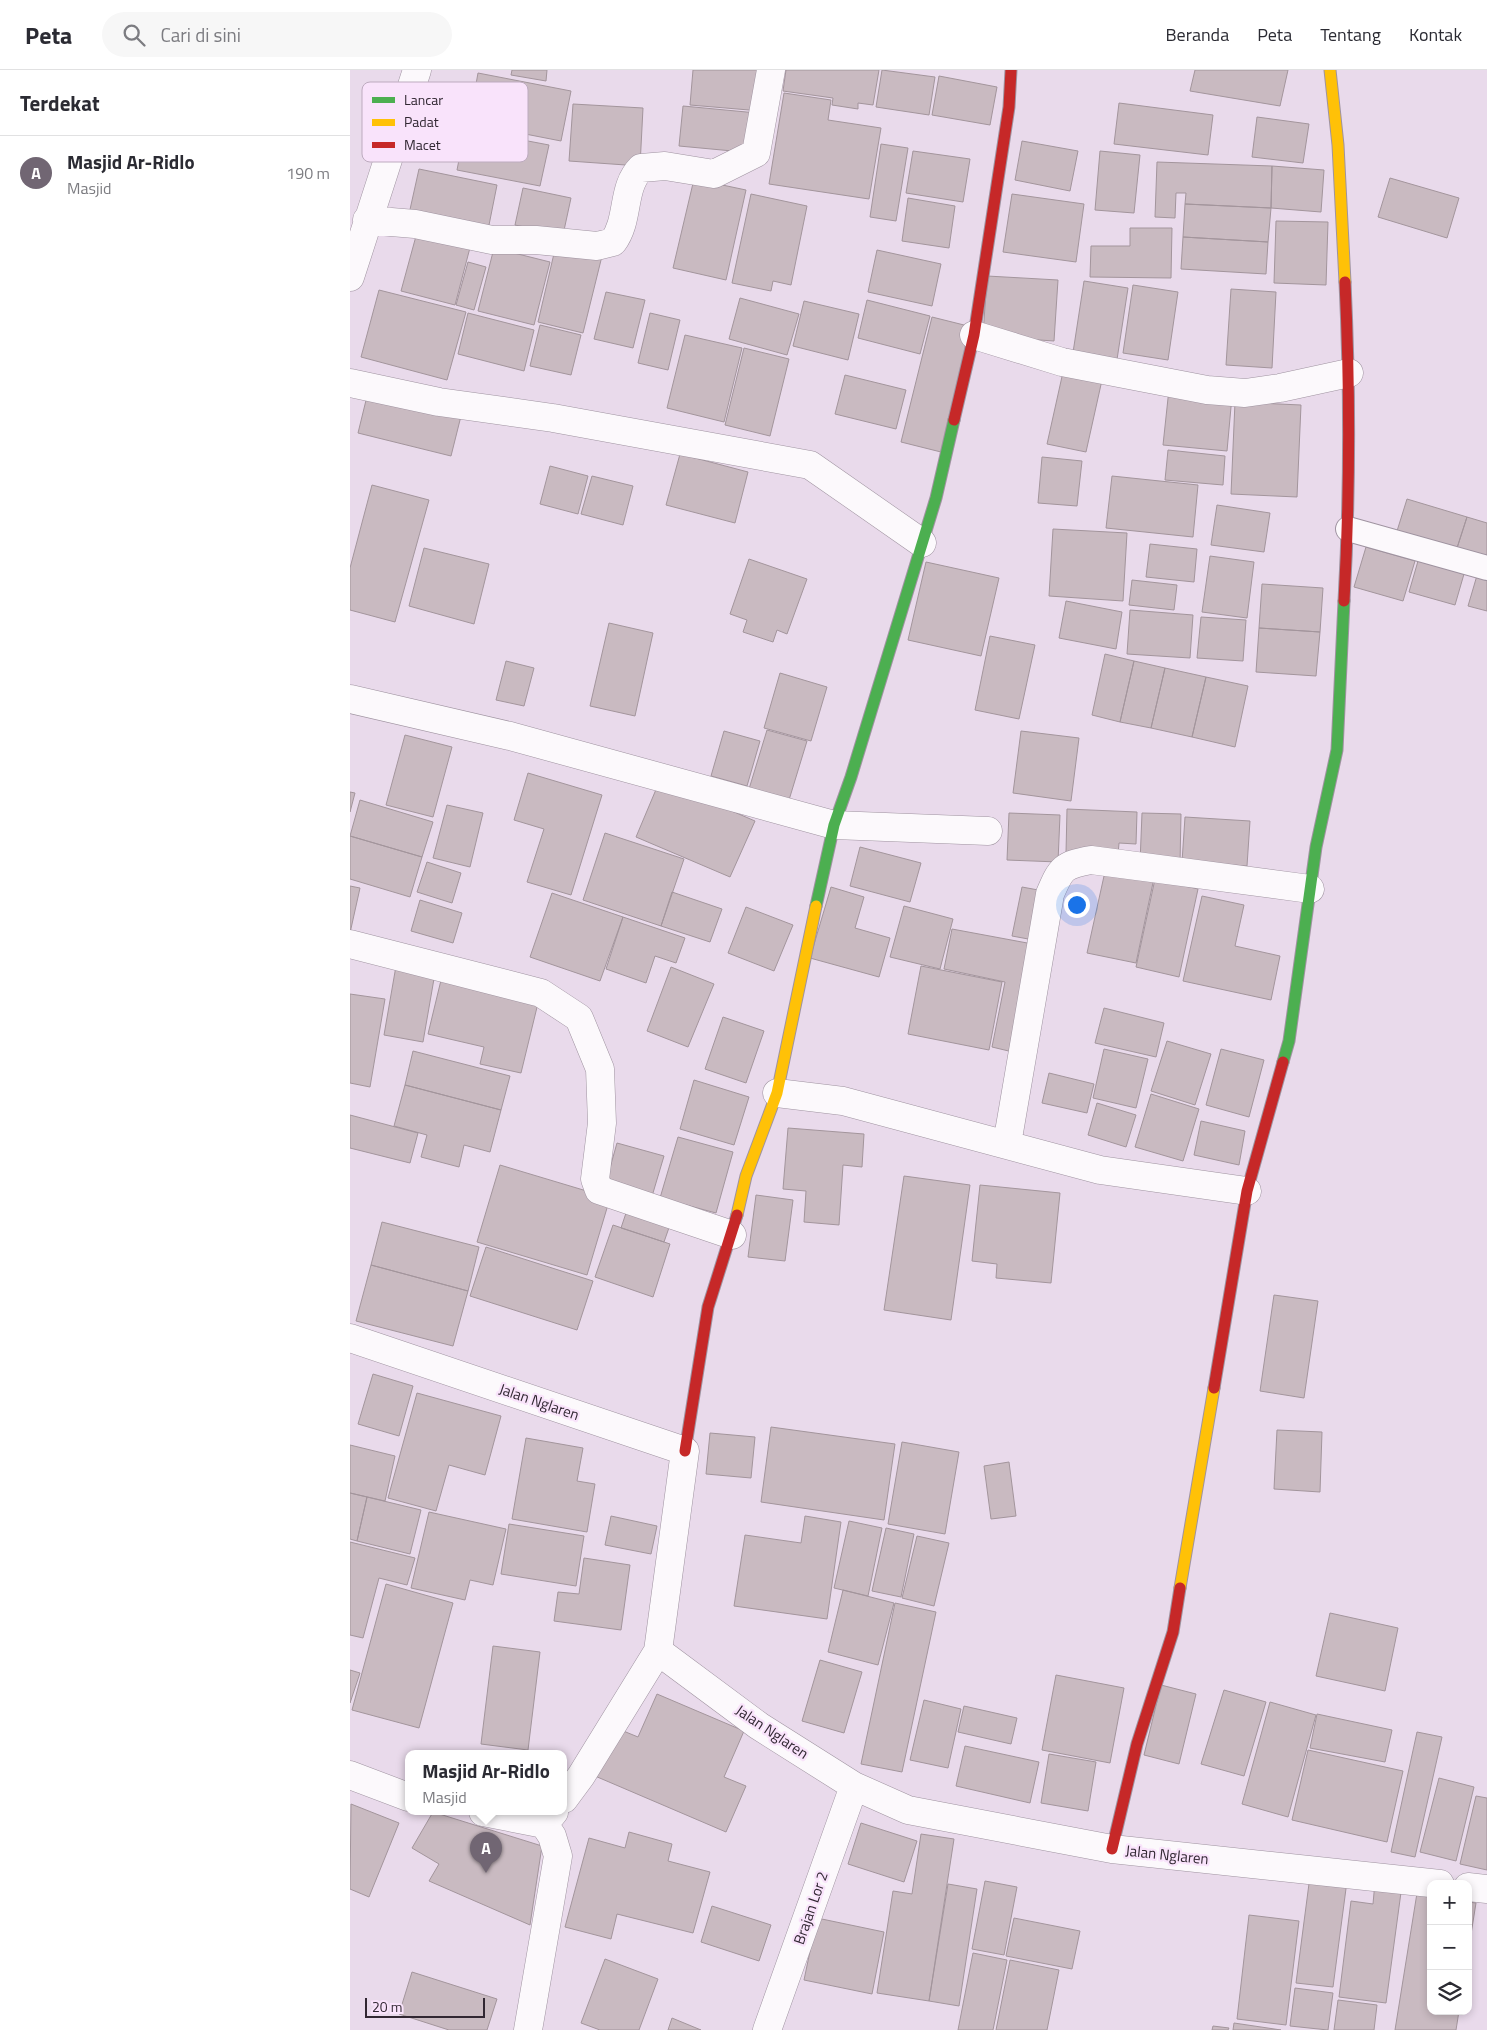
<!DOCTYPE html>
<html lang="id">
<meta charset="utf-8">
<style>
:root{--surface:#fff;--page:#f7f7f7;--text:#2b2b33;--muted:#7c7c81;--line:#e1e1e2;--accent:#716673}
body{margin:0;font-family:"Titillium Web",sans-serif;background:var(--page);color:var(--text)}
.controls{position:absolute;right:15px;bottom:15px;display:grid;overflow:hidden;border-radius:10px;box-shadow:0 2px 8px #0003}
.controls button{width:45px;height:45px;display:grid;place-items:center;padding:0;border:0;border-bottom:1px solid var(--line);background:var(--surface);color:var(--text);font:25px sans-serif}
.scale{position:absolute;left:15px;bottom:12px;width:120px;box-sizing:border-box;padding-left:5px;border:2px solid #312732;border-top:0;font-size:14px;line-height:18px;white-space:nowrap;color:#312732;-webkit-text-stroke:4px #f9e3fb;paint-order:stroke}
.you{position:absolute;left:726px;top:834px;width:18px;height:18px;margin:-12px;border:4px solid #fff;border-radius:50%;background:#1a73e8;box-shadow:0 0 0 8px #1a73e833}
.badge{display:grid;place-items:center;width:32px;height:32px;border-radius:50%;background:var(--accent);color:#fff;font-size:16px;font-weight:700}
.pin{position:absolute;translate:-50% -41px;filter:drop-shadow(0 1px 2px #0008)}
.pin::after{content:'';position:absolute;top:26px;width:18px;height:15px;background:inherit;clip-path:polygon(0 0,100% 0,50% 100%)}
.popup{position:absolute;left:55px;top:1680px;width:162px;height:65px;box-sizing:border-box;display:grid;place-content:center;border-radius:10px;background:var(--surface);filter:drop-shadow(0 1px 4px #0005);font-size:16px;white-space:nowrap;color:var(--muted)}
.popup b{font-size:19px;color:var(--text)}
.popup::after{content:'';position:absolute;left:50%;top:100%;margin-left:-10px;border:10px solid transparent;border-top-color:var(--surface)}
.list{margin:0;padding:0;list-style:none}
h2{display:flex;justify-content:space-between;align-items:center;height:65px;margin:0;padding:0 20px;font-size:21px}
h2 small{font-size:16px;font-weight:400;color:var(--muted)}
.list li{display:grid;grid-template-columns:32px 1fr auto;gap:15px;align-items:center;box-sizing:border-box;height:75px;padding:0 20px;border-top:1px solid var(--line)}
.list b{display:block;font-size:19px;white-space:nowrap}
.list p{margin:0;font-size:16px;white-space:nowrap;color:var(--muted)}
.list em{font-size:16px;font-style:normal;color:var(--muted)}
.icon{flex:none;width:28px;height:28px;fill:none;stroke:currentColor;stroke-width:2;stroke-linecap:round;stroke-linejoin:round}
.map{position:relative;flex:none;width:1137px;height:1960px;overflow:hidden}
header{display:flex;align-items:center;gap:30px;box-sizing:border-box;height:70px;padding:0 25px;background:var(--surface);border-bottom:1px solid var(--line)}
header strong{font-size:24px}
nav{display:flex;gap:28px;margin-inline-start:auto;font-size:18px}
.search{width:350px;height:45px;background:var(--page);display:flex;align-items:center;gap:12px;box-sizing:border-box;padding:0 18px;border-radius:28px;color:var(--muted);font-size:19px}
main{display:flex}
aside{flex:1;background:var(--surface)}
.map>svg:first-child{display:block}
.building{fill:#c9bac1;stroke:#a3959c}
.lines{fill:none;stroke-linecap:round;stroke-linejoin:round}
.lane-casing{stroke:#9f93a0;stroke-width:26}
.street-casing{stroke:#9f93a0;stroke-width:29}
.fast-casing{stroke:#9f93a0;stroke-width:13}
.slow-casing{stroke:#9f93a0;stroke-width:13}
.jam-casing{stroke:#9f93a0;stroke-width:13}
.lane{stroke:#fcf9fc;stroke-width:24}
.street{stroke:#fcf9fc;stroke-width:28}
.fast{stroke:#4caf50;stroke-width:11}
.slow{stroke:#ffc107;stroke-width:11}
.jam{stroke:#c62828;stroke-width:11}
.labels{text-anchor:middle;stroke-width:4.5;stroke-linejoin:round;paint-order:stroke}
.street-label{font-size:15px;fill:#312732;stroke:#f9e3fb}
.key{fill:#f9e3fb;stroke:#bdabbf;stroke-width:1}
.key-label{font-size:14px;fill:#312732}
</style>
<header>
<strong>Peta</strong>
<div class="search"><svg class="icon" aria-label="search" viewBox="0 0 24 24"><circle cx="10" cy="10" r="6"/><path d="M15 15l6 6"/></svg>Cari di sini</div>
<nav><a>Beranda</a><a>Peta</a><a>Tentang</a><a>Kontak</a></nav>
</header>
<main>
<aside>
<h2>Terdekat<small></small></h2>
<ul class="list">
<li><span class="badge">A</span><div><b>Masjid Ar-Ridlo</b><p>Masjid</p></div><em>190 m</em></li>
</ul>
</aside>
<div class="map">
<svg width="1137" height="1960" viewBox="0 0 1137 1960">
<rect width="100%" height="100%" fill="#e9daeb"/>
<path class="building" d="M 162,0 L 197,0 L 196,11 L 161,5 Z
M 343,0 L 415,0 L 411,41 L 340,35 Z
M 436,0 L 529,0 L 523,35 L 508,33 L 508,39 L 482,35 L 483,28 L 433,21 Z
M 532,0 L 585,7 L 579,45 L 526,37 Z
M 845,0 L 938,0 L 930,36 L 840,21 Z
M 128,3 L 221,21 L 211,71 L 119,53 Z
M 589,6 L 647,17 L 640,55 L 582,45 Z
M 434,23 L 481,30 L 478,50 L 531,58 L 519,129 L 419,114 Z
M 769,33 L 863,45 L 858,85 L 764,74 Z
M 223,34 L 293,38 L 290,96 L 219,91 Z
M 333,36 L 407,43 L 404,83 L 329,76 Z
M 907,47 L 959,54 L 953,93 L 902,87 Z
M 115,59 L 199,75 L 190,116 L 107,100 Z
M 672,71 L 728,81 L 720,121 L 665,110 Z
M 531,74 L 558,78 L 546,151 L 520,147 Z
M 563,81 L 620,89 L 613,132 L 556,123 Z
M 750,81 L 790,85 L 784,143 L 745,140 Z
M 807,92 L 922,96 L 921,138 L 835,134 L 836,123 L 826,123 L 825,148 L 805,147 Z
M 922,96 L 974,100 L 971,142 L 921,138 Z
M 69,99 L 147,115 L 138,160 L 59,144 Z
M 1040,108 L 1109,128 L 1097,168 L 1028,147 Z
M 344,109 L 396,120 L 376,210 L 323,198 Z
M 173,118 L 221,128 L 213,165 L 165,155 Z
M 401,124 L 457,136 L 441,215 L 423,211 L 421,221 L 382,213 Z
M 662,124 L 734,134 L 726,192 L 653,182 Z
M 558,128 L 605,136 L 599,178 L 552,171 Z
M 835,134 L 921,138 L 918,172 L 833,167 Z
M 926,151 L 978,152 L 976,215 L 924,213 Z
M 780,158 L 822,158 L 821,208 L 740,207 L 741,176 L 780,176 Z
M 66,166 L 122,170 L 105,235 L 51,221 Z
M 833,167 L 918,172 L 916,204 L 831,199 Z
M 206,175 L 252,186 L 233,263 L 188,252 Z
M 144,178 L 200,192 L 184,255 L 128,241 Z
M 527,180 L 591,194 L 582,236 L 518,222 Z
M 118,192 L 136,197 L 124,240 L 106,235 Z
M 637,206 L 708,210 L 704,271 L 633,266 Z
M 734,211 L 778,218 L 766,296 L 722,289 Z
M 783,215 L 828,222 L 818,290 L 773,283 Z
M 881,219 L 926,222 L 922,298 L 876,295 Z
M 29,220 L 116,242 L 97,310 L 11,287 Z
M 256,222 L 295,230 L 283,278 L 244,269 Z
M 390,228 L 449,244 L 437,285 L 379,269 Z
M 517,230 L 580,246 L 570,284 L 508,268 Z
M 454,231 L 509,244 L 498,290 L 443,276 Z
M 118,243 L 184,260 L 174,301 L 108,284 Z
M 300,243 L 330,250 L 318,300 L 288,293 Z
M 582,247 L 622,257 L 591,382 L 551,372 Z
M 190,255 L 231,265 L 221,305 L 180,296 Z
M 335,265 L 392,278 L 374,352 L 317,338 Z
M 394,278 L 439,289 L 420,366 L 375,355 Z
M 713,302 L 752,310 L 736,382 L 697,374 Z
M 495,305 L 556,320 L 546,359 L 485,344 Z
M 19,318 L 112,342 L 101,386 L 8,363 Z
M 819,319 L 882,326 L 877,381 L 813,375 Z
M 885,332 L 951,335 L 947,427 L 881,424 Z
M 818,380 L 875,386 L 873,415 L 815,410 Z
M 330,384 L 398,402 L 385,453 L 316,435 Z
M 692,387 L 732,391 L 727,436 L 688,433 Z
M 200,396 L 238,406 L 228,444 L 190,434 Z
M 242,406 L 283,416 L 273,455 L 231,444 Z
M 762,406 L 848,415 L 843,467 L 756,458 Z
M 22,415 L 79,430 L 45,552 L 0,540 L 0,498 Z
M 1057,429 L 1117,447 L 1107,478 L 1047,461 Z
M 867,435 L 920,443 L 914,482 L 861,475 Z
M 1117,447 L 1137,453 L 1137,487 L 1107,478 Z
M 703,459 L 777,463 L 773,531 L 699,526 Z
M 800,474 L 847,479 L 844,512 L 796,507 Z
M 1016,477 L 1065,491 L 1053,531 L 1004,517 Z
M 74,478 L 139,494 L 124,554 L 59,536 Z
M 860,486 L 904,492 L 897,548 L 852,542 Z
M 399,489 L 457,509 L 437,564 L 427,560 L 423,572 L 393,562 L 397,550 L 380,544 Z
M 1068,491 L 1114,504 L 1105,535 L 1059,522 Z
M 576,492 L 649,508 L 631,586 L 558,570 Z
M 1128,502 L 1137,505 L 1137,541 L 1118,536 Z
M 782,510 L 827,515 L 824,540 L 779,535 Z
M 912,514 L 973,518 L 970,562 L 909,558 Z
M 716,531 L 772,542 L 766,579 L 709,568 Z
M 780,540 L 843,545 L 840,588 L 777,584 Z
M 851,547 L 896,550 L 893,591 L 847,588 Z
M 259,553 L 303,563 L 285,646 L 240,636 Z
M 909,558 L 970,562 L 966,606 L 906,602 Z
M 640,566 L 685,575 L 669,649 L 625,640 Z
M 755,584 L 784,591 L 770,652 L 742,645 Z
M 156,591 L 184,598 L 174,636 L 146,630 Z
M 784,591 L 815,598 L 801,658 L 770,652 Z
M 815,598 L 856,607 L 842,667 L 801,658 Z
M 430,603 L 477,617 L 461,671 L 414,658 Z
M 856,607 L 898,616 L 885,677 L 842,667 Z
M 417,660 L 457,671 L 439,730 L 399,719 Z
M 374,661 L 410,671 L 397,716 L 361,706 Z
M 671,661 L 729,668 L 721,731 L 663,723 Z
M 55,665 L 102,677 L 83,747 L 36,735 Z
M 178,703 L 252,725 L 221,825 L 177,812 L 194,759 L 164,750 Z
M 310,710 L 405,751 L 380,807 L 286,767 Z
M 0,722 L 5,723 L 0,742 Z
M 10,730 L 83,752 L 72,787 L 0,766 Z
M 97,735 L 133,743 L 120,797 L 83,788 Z
M 717,739 L 787,742 L 786,774 L 769,773 L 768,785 L 716,783 Z
M 659,743 L 710,745 L 708,792 L 657,790 Z
M 792,743 L 831,744 L 830,794 L 790,793 Z
M 835,747 L 900,751 L 897,796 L 832,792 Z
M 255,763 L 334,789 L 311,856 L 233,830 Z
M 0,766 L 72,787 L 60,827 L 0,809 Z
M 510,777 L 571,793 L 560,832 L 500,816 Z
M 77,792 L 111,803 L 102,833 L 67,822 Z
M 756,797 L 804,808 L 786,893 L 737,883 Z
M 805,809 L 848,819 L 829,907 L 786,897 Z
M 0,816 L 10,818 L 0,863 Z
M 481,817 L 514,827 L 505,858 L 540,868 L 529,907 L 460,888 Z
M 672,817 L 699,822 L 689,871 L 662,866 Z
M 322,822 L 372,839 L 360,872 L 311,856 Z
M 202,823 L 273,847 L 250,911 L 180,887 Z
M 852,826 L 894,835 L 885,876 L 930,886 L 921,930 L 833,911 Z
M 70,830 L 112,843 L 103,873 L 61,861 Z
M 554,836 L 603,849 L 590,899 L 540,887 Z
M 396,837 L 443,855 L 424,901 L 378,883 Z
M 273,847 L 335,868 L 326,893 L 305,886 L 296,913 L 256,899 Z
M 602,859 L 688,875 L 667,983 L 642,977 L 655,912 L 594,899 Z
M 46,896 L 85,903 L 73,972 L 34,965 Z
M 571,896 L 652,912 L 639,980 L 558,964 Z
M 321,897 L 364,914 L 338,977 L 297,961 Z
M 92,906 L 189,929 L 171,1003 L 130,994 L 134,977 L 78,964 Z
M 0,924 L 35,929 L 20,1017 L 0,1013 Z
M 754,938 L 814,953 L 806,987 L 745,973 Z
M 373,947 L 414,961 L 396,1013 L 355,999 Z
M 817,971 L 861,984 L 845,1035 L 801,1021 Z
M 754,979 L 798,989 L 786,1038 L 743,1028 Z
M 871,979 L 914,990 L 899,1047 L 856,1035 Z
M 63,981 L 160,1006 L 151,1040 L 55,1015 Z
M 699,1003 L 744,1014 L 737,1043 L 692,1033 Z
M 344,1010 L 399,1027 L 384,1075 L 330,1059 Z
M 55,1015 L 151,1040 L 140,1082 L 114,1075 L 109,1097 L 71,1087 L 77,1065 L 44,1056 Z
M 801,1024 L 849,1039 L 833,1091 L 785,1077 Z
M 747,1033 L 786,1045 L 776,1077 L 738,1065 Z
M 0,1045 L 68,1063 L 60,1093 L 0,1078 Z
M 851,1051 L 895,1061 L 889,1095 L 844,1085 Z
M 438,1058 L 514,1064 L 512,1097 L 493,1095 L 489,1155 L 454,1152 L 456,1121 L 433,1119 Z
M 328,1067 L 383,1082 L 366,1143 L 310,1128 Z
M 267,1073 L 314,1086 L 300,1133 L 254,1119 Z
M 150,1095 L 260,1128 L 237,1205 L 127,1172 Z
M 554,1106 L 620,1115 L 601,1250 L 534,1240 Z
M 630,1115 L 710,1123 L 701,1213 L 646,1208 L 647,1194 L 622,1191 Z
M 406,1125 L 443,1130 L 435,1191 L 398,1187 Z
M 279,1134 L 322,1149 L 314,1172 L 271,1158 Z
M 32,1152 L 129,1177 L 118,1221 L 21,1195 Z
M 263,1155 L 320,1174 L 303,1227 L 245,1207 Z
M 136,1177 L 243,1211 L 227,1260 L 120,1226 Z
M 21,1195 L 118,1221 L 103,1276 L 6,1251 Z
M 924,1225 L 968,1231 L 954,1328 L 910,1321 Z
M 23,1304 L 63,1316 L 49,1366 L 8,1354 Z
M 67,1323 L 151,1346 L 135,1405 L 99,1395 L 86,1441 L 38,1428 Z
M 421,1357 L 545,1374 L 534,1450 L 411,1432 Z
M 927,1360 L 972,1362 L 970,1422 L 924,1419 Z
M 360,1363 L 405,1367 L 401,1408 L 356,1404 Z
M 176,1368 L 233,1378 L 227,1411 L 245,1414 L 237,1462 L 162,1449 Z
M 552,1372 L 609,1382 L 595,1464 L 538,1454 Z
M 0,1375 L 45,1386 L 35,1431 L 0,1423 Z
M 659,1392 L 666,1446 L 641,1449 L 634,1396 Z
M 0,1423 L 17,1427 L 7,1471 L 0,1469 Z
M 17,1427 L 71,1440 L 60,1484 L 7,1471 Z
M 79,1442 L 156,1459 L 143,1515 L 120,1510 L 115,1530 L 61,1518 Z
M 261,1446 L 307,1456 L 301,1484 L 255,1475 Z
M 455,1446 L 491,1452 L 477,1549 L 384,1536 L 395,1465 L 451,1473 Z
M 499,1451 L 532,1458 L 518,1526 L 484,1518 Z
M 159,1454 L 234,1466 L 226,1516 L 151,1504 Z
M 536,1458 L 564,1464 L 551,1527 L 522,1521 Z
M 567,1466 L 599,1473 L 584,1536 L 552,1528 Z
M 0,1472 L 65,1488 L 57,1515 L 29,1508 L 13,1568 L 0,1565 Z
M 234,1488 L 280,1495 L 271,1560 L 204,1551 L 208,1522 L 229,1524 Z
M 36,1514 L 103,1533 L 69,1658 L 2,1640 Z
M 493,1520 L 544,1533 L 528,1595 L 478,1582 Z
M 545,1533 L 586,1542 L 552,1702 L 511,1694 Z
M 980,1543 L 1048,1558 L 1035,1621 L 966,1606 Z
M 143,1576 L 190,1582 L 178,1680 L 131,1674 Z
M 470,1590 L 512,1602 L 494,1663 L 452,1651 Z
M 0,1600 L 10,1603 L 0,1633 Z
M 706,1605 L 774,1618 L 760,1693 L 692,1680 Z
M 811,1615 L 846,1624 L 829,1694 L 794,1685 Z
M 874,1620 L 916,1632 L 894,1706 L 851,1694 Z
M 307,1624 L 394,1661 L 374,1707 L 396,1716 L 376,1762 L 245,1706 L 266,1658 L 288,1667 Z
M 574,1630 L 611,1639 L 598,1698 L 560,1690 Z
M 920,1632 L 966,1645 L 938,1747 L 892,1734 Z
M 614,1636 L 667,1648 L 661,1674 L 608,1662 Z
M 967,1644 L 1042,1660 L 1035,1692 L 960,1678 Z
M 1067,1662 L 1092,1667 L 1065,1787 L 1041,1782 Z
M 615,1676 L 689,1692 L 680,1733 L 606,1716 Z
M 958,1680 L 1053,1701 L 1037,1772 L 942,1750 Z
M 699,1684 L 746,1692 L 738,1741 L 691,1733 Z
M 1089,1708 L 1124,1717 L 1106,1791 L 1070,1782 Z
M 1126,1726 L 1137,1728 L 1137,1800 L 1110,1794 Z
M 1,1734 L 49,1753 L 19,1827 L 0,1819 Z
M 83,1742 L 192,1776 L 180,1855 L 79,1811 L 89,1794 L 62,1778 Z
M 511,1753 L 567,1771 L 554,1812 L 498,1794 Z
M 279,1762 L 322,1774 L 318,1791 L 360,1802 L 343,1863 L 267,1844 L 261,1869 L 215,1857 L 239,1768 L 275,1778 Z
M 571,1764 L 604,1769 L 579,1931 L 527,1923 L 543,1821 L 562,1824 Z
M 960,1806 L 997,1811 L 983,1917 L 946,1913 Z
M 635,1811 L 667,1817 L 654,1885 L 622,1879 Z
M 1025,1812 L 1052,1815 L 1036,1933 L 989,1927 L 1001,1831 L 1023,1834 Z
M 598,1814 L 627,1819 L 609,1936 L 579,1931 Z
M 1067,1823 L 1081,1826 L 1081,1941 L 1109,1941 L 1106,1960 L 1045,1960 Z
M 1118,1832 L 1126,1833 L 1118,1883 Z
M 362,1836 L 421,1855 L 409,1891 L 351,1872 Z
M 899,1845 L 949,1851 L 936,1955 L 887,1949 Z
M 467,1848 L 534,1862 L 522,1924 L 454,1910 Z
M 664,1848 L 730,1861 L 722,1899 L 656,1886 Z
M 623,1883 L 657,1890 L 643,1960 L 608,1960 Z
M 255,1889 L 308,1909 L 289,1960 L 250,1960 L 231,1953 Z
M 660,1890 L 709,1900 L 697,1960 L 646,1960 Z
M 62,1902 L 147,1929 L 137,1960 L 99,1960 L 49,1944 Z
M 945,1918 L 983,1923 L 978,1960 L 940,1956 Z
M 988,1930 L 1027,1935 L 1024,1960 L 984,1960 Z
M 322,1948 L 351,1960 L 318,1960 Z
M 884,1953 L 931,1960 L 883,1960 Z
M 863,1956 L 879,1958 L 878,1960 L 862,1960 Z"/>
<g class="lines">
<defs>
<path id="lane" d="M 998,459 L 1137,498"/>
<path id="street" d="M 17,150 L 65,154 L 142,170 L 186,170 L 247,176 L 263,172 C 280,149 271,118 291,98 L 315,96 L 364,104 L 406,83 L 421,0
M 0,207 L 67,0
M 624,265 L 712,292 L 857,320 L 895,323 L 930,318 L 999,303
M 0,313 L 89,332 L 203,348 L 460,395 L 572,473
M 0,629 L 160,666 L 484,755 L 638,761
M 0,874 L 191,923 L 229,948 L 250,999 L 252,1053 L 245,1109 L 249,1120 L 382,1165
M 427,1023 L 493,1031 L 750,1100 L 897,1121
M 657,1074 L 700,824 C 711,798 713,795 741,790 L 960,819
M 0,1268 L 335,1381 L 308,1581 L 409,1656 L 504,1716 L 558,1740 L 762,1779 L 1090,1814
M 0,1705 L 58,1727
M 214,1729 L 231,1706 L 308,1581
M 133,1742 L 194,1754 L 204,1742
M 1118,1817 L 1137,1819
M 178,1960 L 208,1786 L 202,1766 L 194,1754
M 417,1960 L 504,1716"/>
<path id="fast" d="M 466,836 L 484,755 L 501,707 L 586,428 L 604,350
M 933,992 L 939,971 L 966,777 L 987,680 L 994,531"/>
<path id="slow" d="M 980,0 L 988,75 L 995,212
M 387,1145 L 396,1106 L 427,1023 L 466,836
M 830,1518 L 864,1318"/>
<path id="jam" d="M 604,350 L 624,265 L 659,37 L 661,0
M 994,531 C 1000,424 1000,318 995,212
M 864,1318 L 897,1121 L 933,992
M 335,1381 L 358,1237 L 387,1145
M 762,1779 L 787,1674 L 823,1562 L 830,1518"/>
</defs>
<use href="#lane" class="lane-casing"/>
<use href="#street" class="street-casing"/>
<use href="#fast" class="fast-casing"/>
<use href="#slow" class="slow-casing"/>
<use href="#jam" class="jam-casing"/>
<use href="#lane" class="lane"/>
<use href="#street" class="street"/>
<use href="#fast" class="fast"/>
<use href="#slow" class="slow"/>
<use href="#jam" class="jam"/>
</g>
<g class="labels">
<g class="street-label">
<text transform="translate(189 1332) rotate(19)" y="5">Jalan Nglaren</text>
<text transform="translate(422 1662) rotate(34)" y="5">Jalan Nglaren</text>
<text transform="translate(817 1785) rotate(6)" y="5">Jalan Nglaren</text>
<text transform="translate(461 1838) rotate(-71)" y="5">Brajan Lor 2</text>
</g>
</g>
<rect x="12" y="12" width="166" height="80" rx="8" class="key"/>
<rect x="22" y="27" width="23" height="6" fill="#4caf50"/>
<rect x="22" y="49" width="23" height="7" fill="#ffc107"/>
<rect x="22" y="72" width="23" height="6" fill="#c62828"/>
<g class="key-label">
<text x="54" y="35">Lancar</text>
<text x="54" y="57">Padat</text>
<text x="54" y="80">Macet</text>
</g>
</svg>
<div class="controls">
<button>+</button>
<button>−</button>
<button><svg class="icon" aria-label="layers" viewBox="0 0 24 24"><path d="M12 4l9 5-9 5-9-5zM3 14l9 5 9-5"/></svg></button>
</div>
<div class="scale">20 m</div>
<div class="you"></div>
<div class="pin badge" style="left:136px;top:1803px">A</div>
<div class="popup"><b>Masjid Ar-Ridlo</b>Masjid</div>
</div>
</main>
